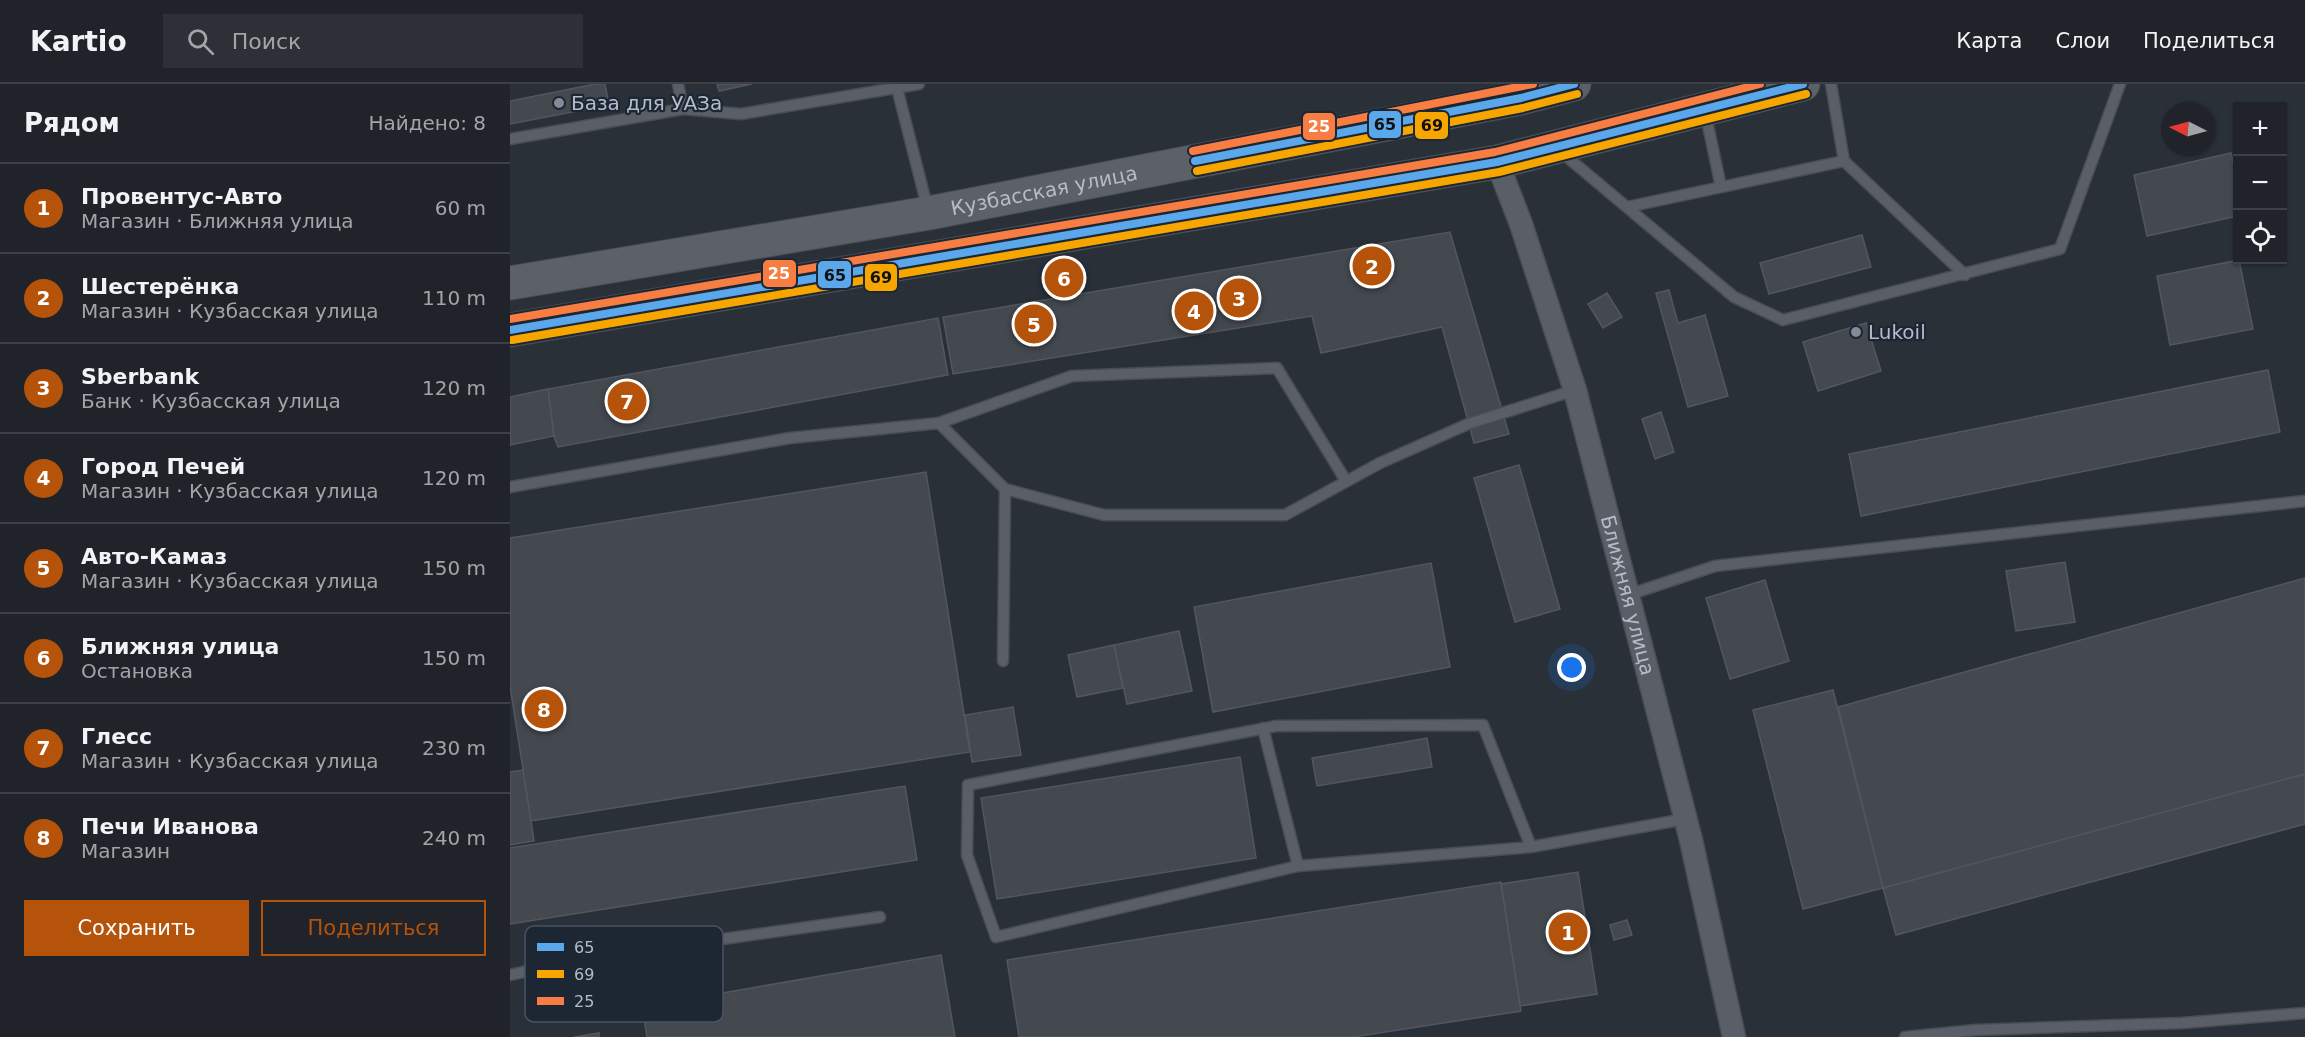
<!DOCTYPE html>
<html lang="ru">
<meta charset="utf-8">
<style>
:root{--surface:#20242a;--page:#2d3036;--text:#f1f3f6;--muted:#a2a4a8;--line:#3d4147;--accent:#b45309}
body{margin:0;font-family:"DejaVu Sans",sans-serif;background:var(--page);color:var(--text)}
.controls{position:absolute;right:18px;top:18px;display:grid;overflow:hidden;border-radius:0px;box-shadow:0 2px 4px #0004}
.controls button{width:54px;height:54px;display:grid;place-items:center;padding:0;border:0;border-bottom:2px solid var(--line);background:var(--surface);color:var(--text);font:30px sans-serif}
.compass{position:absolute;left:1651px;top:18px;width:54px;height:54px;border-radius:50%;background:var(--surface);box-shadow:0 2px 4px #0004;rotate:276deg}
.you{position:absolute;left:1062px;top:584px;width:21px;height:21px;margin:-15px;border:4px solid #fff;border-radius:50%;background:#1a73e8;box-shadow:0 0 0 9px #1a73e833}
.badge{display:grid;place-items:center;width:39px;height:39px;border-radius:50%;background:var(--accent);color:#fff;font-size:20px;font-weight:700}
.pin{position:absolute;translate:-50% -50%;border:3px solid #fff;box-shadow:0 2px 6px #0006}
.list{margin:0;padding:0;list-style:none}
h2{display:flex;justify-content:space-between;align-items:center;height:78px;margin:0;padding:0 24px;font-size:26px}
h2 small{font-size:20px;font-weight:400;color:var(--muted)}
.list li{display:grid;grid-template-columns:39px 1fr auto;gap:18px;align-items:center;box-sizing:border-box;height:90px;padding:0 24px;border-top:2px solid var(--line)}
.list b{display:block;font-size:22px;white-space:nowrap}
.list p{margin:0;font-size:20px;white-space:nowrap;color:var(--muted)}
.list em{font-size:20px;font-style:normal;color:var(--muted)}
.actions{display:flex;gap:12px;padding:18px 24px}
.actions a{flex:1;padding:14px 0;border:2px solid var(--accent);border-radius:0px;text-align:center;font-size:21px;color:var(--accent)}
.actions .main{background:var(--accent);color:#fff}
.icon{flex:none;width:33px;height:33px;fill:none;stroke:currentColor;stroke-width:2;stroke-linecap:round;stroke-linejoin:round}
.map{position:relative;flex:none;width:1795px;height:953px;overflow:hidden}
header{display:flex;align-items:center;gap:36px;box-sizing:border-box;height:84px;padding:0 30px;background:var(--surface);border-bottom:2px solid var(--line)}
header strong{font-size:28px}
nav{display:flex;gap:33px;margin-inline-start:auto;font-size:21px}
.search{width:420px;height:54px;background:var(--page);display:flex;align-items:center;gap:15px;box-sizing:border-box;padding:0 21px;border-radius:0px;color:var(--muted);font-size:22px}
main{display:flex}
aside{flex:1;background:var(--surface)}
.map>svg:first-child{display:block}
.building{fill:#444950;stroke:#52575f;stroke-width:1.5}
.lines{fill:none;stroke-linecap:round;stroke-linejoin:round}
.lane-casing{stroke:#484c53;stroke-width:13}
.street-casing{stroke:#484c53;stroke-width:25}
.primary-casing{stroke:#484c55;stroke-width:35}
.lane{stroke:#5a5e66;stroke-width:10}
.street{stroke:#5a5e66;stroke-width:22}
.primary{stroke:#5c6168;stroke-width:33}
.bus-1-casing{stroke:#1d2633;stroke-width:12}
.bus-2-casing{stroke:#1d2633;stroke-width:12}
.bus-3-casing{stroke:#1d2633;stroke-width:12}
.bus-1{stroke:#5aa8eb;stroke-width:8}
.bus-2{stroke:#f7a600;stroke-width:8}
.bus-3{stroke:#f77d43;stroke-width:8}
.poi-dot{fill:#848b96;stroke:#1d2633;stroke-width:2}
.labels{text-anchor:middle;stroke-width:4.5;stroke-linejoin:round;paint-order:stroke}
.poi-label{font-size:20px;fill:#b4bcc9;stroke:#1d2633;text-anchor:start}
.street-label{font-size:20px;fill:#b4bcc9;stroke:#1d2633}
.key{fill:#1d2633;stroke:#4a5360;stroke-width:1.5}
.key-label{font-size:16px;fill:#b4bcc9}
.line-badge{stroke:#1d2633;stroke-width:2}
.badge-label{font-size:16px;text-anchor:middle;font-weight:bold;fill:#fff}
.pale-badge-label{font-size:16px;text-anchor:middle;font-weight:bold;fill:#111}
</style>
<header>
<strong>Kartio</strong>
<div class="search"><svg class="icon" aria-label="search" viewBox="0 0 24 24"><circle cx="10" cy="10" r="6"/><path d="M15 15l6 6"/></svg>Поиск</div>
<nav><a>Карта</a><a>Слои</a><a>Поделиться</a></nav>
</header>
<main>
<aside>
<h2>Рядом<small>Найдено: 8</small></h2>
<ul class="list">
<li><span class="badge">1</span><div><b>Провентус-Авто</b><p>Магазин · Ближняя улица</p></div><em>60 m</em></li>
<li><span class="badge">2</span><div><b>Шестерёнка</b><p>Магазин · Кузбасская улица</p></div><em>110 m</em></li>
<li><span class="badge">3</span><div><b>Sberbank</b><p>Банк · Кузбасская улица</p></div><em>120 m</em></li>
<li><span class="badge">4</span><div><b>Город Печей</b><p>Магазин · Кузбасская улица</p></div><em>120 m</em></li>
<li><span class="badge">5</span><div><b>Авто-Камаз</b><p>Магазин · Кузбасская улица</p></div><em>150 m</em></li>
<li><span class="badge">6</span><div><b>Ближняя улица</b><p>Остановка</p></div><em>150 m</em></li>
<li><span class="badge">7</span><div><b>Глесс</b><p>Магазин · Кузбасская улица</p></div><em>230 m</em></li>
<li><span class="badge">8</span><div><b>Печи Иванова</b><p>Магазин</p></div><em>240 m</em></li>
</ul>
<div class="actions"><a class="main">Сохранить</a><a>Поделиться</a></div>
</aside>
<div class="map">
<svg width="1795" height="953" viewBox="0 0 1795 953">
<rect width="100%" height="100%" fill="#2a3038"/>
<path class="building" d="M 85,0 L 95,0 L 99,21 L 0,40 L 0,17 Z
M 207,0 L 242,0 L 209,7 Z
M 1721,69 L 1728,98 L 1728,132 L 1637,152 L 1624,91 Z
M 940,148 L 999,350 L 964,359 L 932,243 L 811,269 L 802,232 L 443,290 L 433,233 Z
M 1352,151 L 1361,183 L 1259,210 L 1250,179 Z
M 1729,176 L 1743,245 L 1660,261 L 1647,192 Z
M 1159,206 L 1168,239 L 1195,231 L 1218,312 L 1178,323 L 1146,209 Z
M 1097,209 L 1112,233 L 1093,244 L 1078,220 Z
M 428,234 L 438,291 L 48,363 L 44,352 L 38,305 Z
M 1356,239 L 1371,287 L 1308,307 L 1293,258 Z
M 1758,286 L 1770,348 L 1351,432 L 1339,370 Z
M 38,305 L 44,352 L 0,361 L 0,313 Z
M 1151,328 L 1164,368 L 1145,375 L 1132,335 Z
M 1009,381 L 1050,525 L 1005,538 L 964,394 Z
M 416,388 L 460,668 L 21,737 L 0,602 L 0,454 Z
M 1555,478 L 1565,538 L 1506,547 L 1496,487 Z
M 921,479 L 940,583 L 703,628 L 684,523 Z
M 1795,494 L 1795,690 L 1373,804 L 1328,623 Z
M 1255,496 L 1279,577 L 1220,595 L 1196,514 Z
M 669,547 L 682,607 L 617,620 L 604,561 Z
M 604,561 L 613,604 L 567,613 L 558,571 Z
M 1323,606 L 1373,804 L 1293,825 L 1243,626 Z
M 503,623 L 511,671 L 462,678 L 455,631 Z
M 917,654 L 922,683 L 807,702 L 802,674 Z
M 730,673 L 746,774 L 487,815 L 471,714 Z
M 13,686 L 24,757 L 0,761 L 0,688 Z
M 1795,690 L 1795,740 L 1386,851 L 1373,804 Z
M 395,702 L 407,776 L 0,840 L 0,764 Z
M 1068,788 L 1087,910 L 1010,922 L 991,800 Z
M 991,798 L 1011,927 L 843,953 L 509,953 L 497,876 Z
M 1117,836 L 1122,851 L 1104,856 L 1100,841 Z
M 431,871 L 445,953 L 137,953 L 132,923 Z
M 89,949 L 89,953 L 64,953 Z"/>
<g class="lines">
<defs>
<path id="lane" d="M 168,0 L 173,25
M 386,0 L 418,126
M 1321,0 L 1334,77 L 1455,191
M 1195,27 L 1211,103
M 0,55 L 173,25 L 231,30 L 409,0
M 1051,68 L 1224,213 L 1273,236 L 1550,165 L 1610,0
M 1117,123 L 1334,77
M 429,339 L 562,292 L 767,284 L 836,397
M 0,403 L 280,354 L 429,339 L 495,405 L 594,431 L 775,431 L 870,379 L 958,340 L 1065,306
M 1118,511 L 1205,482 L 1795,417
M 493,577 L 495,405
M 753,644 L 788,782
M 1021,763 L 973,641 L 766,642 L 458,701 L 457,771 L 486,853 L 788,782 L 1021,763 L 1175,735
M 0,891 L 77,874 L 370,833
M 1395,953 L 1466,946 L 1672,939 L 1795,929"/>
<g id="street">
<path id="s1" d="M 987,78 L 1011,140 L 1065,306 L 1181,756 L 1224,953"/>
</g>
<g id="primary">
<path id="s2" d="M 0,199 L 419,129 L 1011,14 L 1064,0"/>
<path d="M 0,246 L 987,78 L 1293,0"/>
</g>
</defs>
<use href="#lane" class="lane-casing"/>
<use href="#street" class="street-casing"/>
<use href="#primary" class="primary-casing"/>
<use href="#lane" class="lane"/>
<use href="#street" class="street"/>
<use href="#primary" class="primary"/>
<defs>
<path id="bus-1" d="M 685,77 L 1011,14 L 1064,0
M 0,246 L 987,78 L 1293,0"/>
<path id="bus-2" d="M 687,87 L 1013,24 L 1067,10
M 2,256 L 989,88 L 1296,10"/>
<path id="bus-3" d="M 683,67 L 1023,0
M 0,235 L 985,68 L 1250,0"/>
</defs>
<use href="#bus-1" class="bus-1-casing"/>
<use href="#bus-2" class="bus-2-casing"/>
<use href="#bus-3" class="bus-3-casing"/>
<use href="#bus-1" class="bus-1"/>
<use href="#bus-2" class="bus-2"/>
<use href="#bus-3" class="bus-3"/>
</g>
<g class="poi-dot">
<circle cx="49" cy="19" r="6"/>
<circle cx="1346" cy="248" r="6"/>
</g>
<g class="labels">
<g class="poi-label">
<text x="61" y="26">База для УАЗа</text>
<text x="1358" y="255">Lukoil</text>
</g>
<g class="street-label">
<text dy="7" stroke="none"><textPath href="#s2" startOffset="542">Кузбасская улица</textPath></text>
<text dy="7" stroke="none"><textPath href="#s1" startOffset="453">Ближняя улица</textPath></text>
</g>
</g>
<rect x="15" y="842" width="198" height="96" rx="9" class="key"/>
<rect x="27" y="859" width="27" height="8" fill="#5aa8eb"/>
<rect x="27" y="886" width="27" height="8" fill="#f7a600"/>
<rect x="27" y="913" width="27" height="8" fill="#f77d43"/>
<g class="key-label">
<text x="64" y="869">65</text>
<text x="64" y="896">69</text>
<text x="64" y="923">25</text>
</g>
<g class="line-badge">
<rect x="858" y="26" width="34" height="29" rx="6" fill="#5aa8eb"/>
<rect x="904" y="27" width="35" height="29" rx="6" fill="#f7a600"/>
<rect x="792" y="28" width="34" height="29" rx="6" fill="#f77d43"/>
<rect x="252" y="175" width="35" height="29" rx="6" fill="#f77d43"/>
<rect x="307" y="176" width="35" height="29" rx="6" fill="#5aa8eb"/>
<rect x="354" y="179" width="34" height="29" rx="6" fill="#f7a600"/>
</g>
<g class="badge-label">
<text x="809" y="48">25</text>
<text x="269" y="195">25</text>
</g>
<g class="pale-badge-label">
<text x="875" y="46">65</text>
<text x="922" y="47">69</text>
<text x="325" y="197">65</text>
<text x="371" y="199">69</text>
</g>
</svg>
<div class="controls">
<button>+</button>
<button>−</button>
<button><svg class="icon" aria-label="locate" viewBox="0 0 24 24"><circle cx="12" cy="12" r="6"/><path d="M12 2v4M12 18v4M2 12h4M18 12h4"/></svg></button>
</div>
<svg class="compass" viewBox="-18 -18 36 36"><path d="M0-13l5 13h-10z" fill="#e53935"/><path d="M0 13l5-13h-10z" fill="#a2a4a8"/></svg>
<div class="you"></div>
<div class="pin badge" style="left:1058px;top:848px">1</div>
<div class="pin badge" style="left:862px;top:182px">2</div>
<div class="pin badge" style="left:729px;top:214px">3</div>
<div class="pin badge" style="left:684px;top:227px">4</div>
<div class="pin badge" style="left:524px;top:240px">5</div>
<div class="pin badge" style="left:554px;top:194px">6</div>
<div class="pin badge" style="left:117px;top:317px">7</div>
<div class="pin badge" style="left:34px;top:625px">8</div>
</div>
</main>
